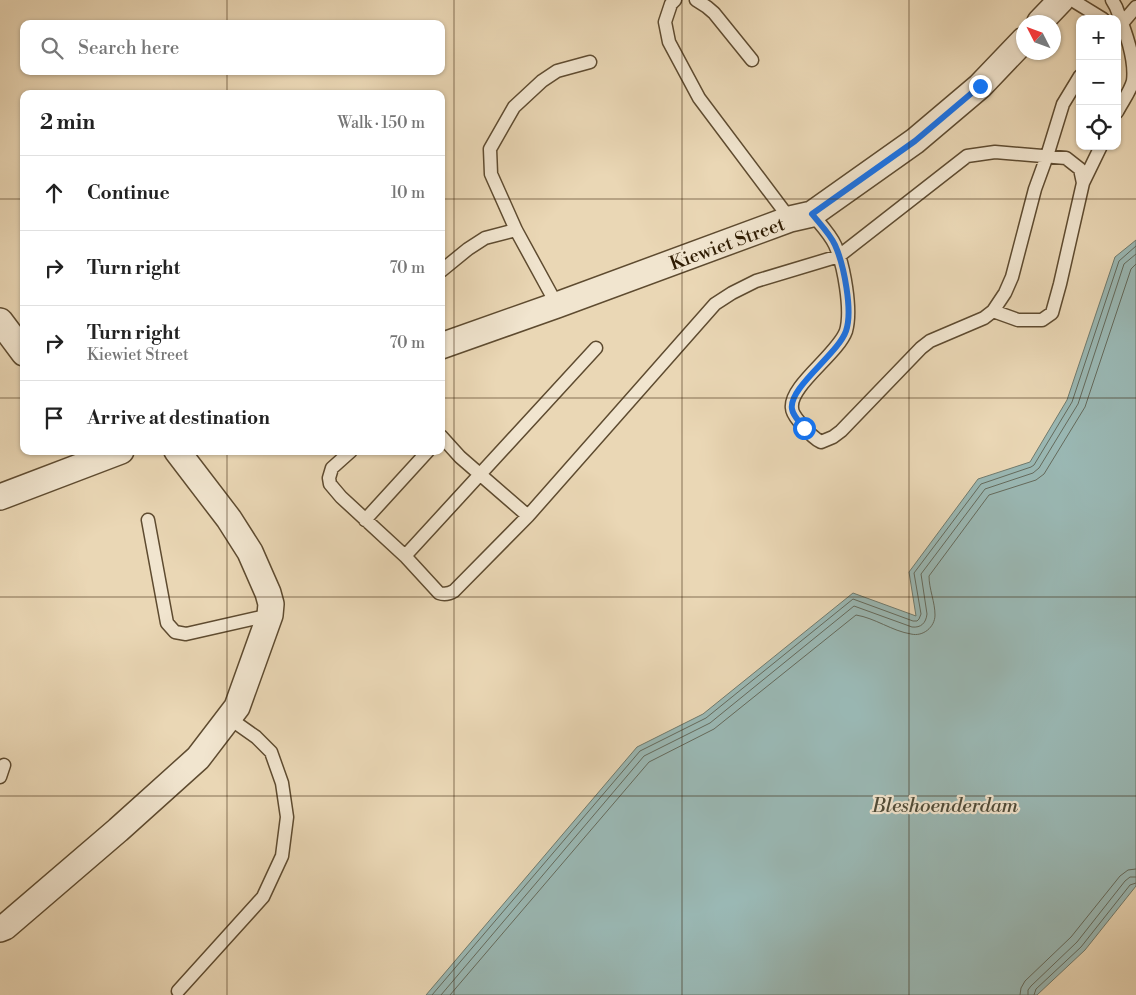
<!DOCTYPE html>
<meta charset="utf-8">
<style>
:root{--surface:#fff;--page:#f6f6f6;--text:#222;--muted:#767676;--line:#e0e0e0}
body{margin:0;font-family:"Libre Bodoni",serif;background:var(--page);color:var(--text)}
.controls{position:absolute;right:15px;top:15px;display:grid;overflow:hidden;border-radius:10px;box-shadow:0 1px 4px #0004}
.controls button{width:45px;height:45px;display:grid;place-items:center;padding:0;border:0;border-bottom:1px solid var(--line);background:var(--surface);color:var(--text);font:25px sans-serif}
.compass{position:absolute;left:1016px;top:15px;width:45px;height:45px;border-radius:50%;background:var(--surface);box-shadow:0 1px 4px #0004;rotate:312deg}
.stop{position:absolute;width:15px;height:15px;margin:-11px;border:4px solid #1a73e8;border-radius:50%;background:#fff}
.stop.end{background:#1a73e8;border-color:#fff;box-shadow:0 1px 5px #0008}
.list{margin:0;padding:0;list-style:none}
h2{display:flex;justify-content:space-between;align-items:center;height:65px;margin:0;padding:0 20px;font-size:21px}
h2 small{font-size:16px;font-weight:400;color:var(--muted)}
.list li{display:grid;grid-template-columns:32px 1fr auto;gap:15px;align-items:center;box-sizing:border-box;height:75px;padding:0 20px;border-top:1px solid var(--line)}
.list b{display:block;font-size:19px;white-space:nowrap}
.list p{margin:0;font-size:16px;white-space:nowrap;color:var(--muted)}
.list em{font-size:16px;font-style:normal;color:var(--muted)}
.icon{flex:none;width:28px;height:28px;fill:none;stroke:currentColor;stroke-width:2;stroke-linecap:round;stroke-linejoin:round}
.map{position:relative;flex:none;width:1136px;height:995px;overflow:hidden}
.search{position:absolute;background:var(--surface);box-shadow:0 1px 4px #0004;left:20px;top:20px;width:425px;height:55px;display:flex;align-items:center;gap:12px;box-sizing:border-box;padding:0 18px;border-radius:10px;color:var(--muted);font-size:19px}
.panel{position:absolute;background:var(--surface);box-shadow:0 1px 4px #0004;left:20px;top:90px;width:425px;height:365px;border-radius:10px}
.map>svg:first-child{display:block}
.water{fill:#9ab8b4;stroke:#6f7a6d}
.lines{fill:none;stroke-linecap:round;stroke-linejoin:round}
.shore{stroke:#646a5c;stroke-width:1}
.service-casing{stroke:#5e4b30;stroke-width:15}
.minor-casing{stroke:#5e4b30;stroke-width:28}
.service{stroke:#f1e5cf;stroke-width:12}
.minor{stroke:#f1e5cf;stroke-width:25}
.route{stroke:#1a73e8;stroke-width:6}
.grid{fill:none;stroke:#2f1c03;stroke-width:1;stroke-opacity:0.55}
.labels{text-anchor:middle;stroke-width:4.5;stroke-linejoin:round;paint-order:stroke}
.street-label{font-size:19px;fill:#2f1c03;stroke:#f1e5cf}
.water-label{font-size:20px;font-style:italic;fill:#4f4b38;stroke:#f1e5cf}
</style>
<div class="map">
<svg width="1136" height="995" viewBox="0 0 1136 995">
<rect width="100%" height="100%" fill="#ead7b5"/>
<filter id="stains"><feTurbulence type="fractalNoise" baseFrequency=".004" numOctaves="4"/><feColorMatrix values="0 0 0 0 .2 0 0 0 0 .09 0 0 0 0 .02 0 0 0 .5 -.17"/></filter>
<radialGradient id="worn" r=".72"><stop offset=".6" stop-color="#630" stop-opacity="0"/><stop offset="1" stop-color="#630" stop-opacity=".3"/></radialGradient>
<path class="water" d="M 1136,240 L 1136,886 L 1085,950 L 1037,995 L 426,995 L 637,747 L 703,714 L 853,593 L 916,616 L 909,572 L 978,479 L 1030,462 L 1067,400 L 1115,257 Z"/>
<g class="lines">
<path class="shore" d="M 432,995 L 640,751 L 706,718 L 853,599 L 913,621 L 917,621 L 919,619 L 921,614 L 914,573 L 981,484 L 1031,467 L 1034,465 L 1072,402 L 1119,261 L 1136,246
M 441,995 L 644,756 L 710,723 L 854,606 L 912,627 C 921,628 926,623 927,614 L 921,574 L 985,489 L 1033,473 L 1039,468 L 1078,404 L 1124,264 L 1136,254
M 450,995 L 649,762 L 714,729 L 856,615 C 875,618 892,631 911,634 C 923,637 935,627 935,615 C 935,602 929,589 929,576 L 989,495 L 1036,480 L 1044,474 L 1085,407 L 1131,269 L 1136,264
M 1020,995 L 1021,988 L 1025,981 L 1071,937 L 1120,876 L 1128,870 L 1136,869
M 1028,995 L 1028,990 L 1031,986 L 1077,942 L 1125,881 L 1130,877 L 1136,877
M 1034,995 L 1036,989 L 1081,947 L 1130,885 L 1136,883"/>
<defs>
<path id="service" d="M 675,0 L 671,4 L 665,22 L 669,42 L 699,98 L 790,219
M 696,0 L 707,7 L 714,13 L 752,60
M 1072,0 L 1103,19
M 1112,0 L 1116,7 C 1124,28 1136,58 1133,81 C 1130,92 1122,102 1117,112
M 1118,28 L 1136,7
M 1083,183 L 1101,146
M 812,214 C 820,224 830,234 835,245 C 844,265 852,310 846,331 C 838,354 789,386 792,408 C 792,414 798,420 801,424 C 807,431 813,438 821,442 L 833,437 L 841,431 L 921,348 L 930,341 L 984,318 L 993,311 L 1005,293 L 1012,277 L 1035,189 L 1047,156 L 1063,104 L 1080,76
M 441,271 L 468,249 L 485,238 L 516,230
M 557,305 L 516,230 L 491,174 L 490,149 L 514,107 L 542,81 L 557,71 L 590,62
M 441,436 L 460,457 L 528,516
M 351,451 L 332,468 L 329,478 L 330,484 L 341,497 L 405,556 L 439,593 C 445,595 449,594 454,591 L 528,516 L 715,304 L 732,293 L 756,281 L 839,256 L 967,156 L 995,152 L 1066,158 L 1080,169 L 1083,183 L 1060,284 L 1052,313 L 1042,320 L 1018,320 L 993,311
M 148,520 L 167,623 L 175,632 L 186,634 L 270,615
M 365,520 L 428,451
M 405,556 L 596,348
M 0,777 L 4,765
M 178,991 L 263,897 L 282,856 L 287,817 L 282,783 L 271,752 L 256,737 L 229,718"/>
<path id="minor" d="M 1040,22 L 1061,0
M 0,321 L 24,353
M 441,346 L 557,305 L 790,219 L 812,214 L 915,141 L 980,86 L 1024,40
M 0,497 L 121,451
M 0,929 L 5,927 L 118,830 L 198,758 L 237,707 L 270,615 L 271,604 L 268,593 L 250,552 L 229,519 L 177,451"/>
</defs>
<use href="#service" class="service-casing"/>
<use href="#minor" class="minor-casing"/>
<use href="#service" class="service"/>
<use href="#minor" class="minor"/>
</g>
<g class="lines">
<path class="route" d="M 804,428 C 800,422 793,416 792,409 C 788,388 838,354 846,331 C 853,311 844,265 835,245 C 830,234 820,224 812,214 L 915,141 L 980,86"/>
</g>
<path class="grid" d="M 227,0 L 227,24M 454,0 L 454,995M 682,0 L 682,995M 909,0 L 909,995M 227,71 L 227,94M 0,199 L 24,199M 441,199 L 1136,199M 0,398 L 24,398M 441,398 L 1136,398M 227,451 L 227,995M 0,597 L 1136,597M 0,796 L 1136,796"/>
<g class="labels">
<g class="street-label">
<text transform="translate(727 243) rotate(-20)" y="7">Kiewiet Street</text>
</g>
<g class="water-label">
<text x="945" y="812">Bleshoenderdam</text>
</g>
</g>
<rect width="100%" height="100%" filter="url(#stains)"/>
<rect width="100%" height="100%" fill="url(#worn)"/>
</svg>
<div class="controls">
<button>+</button>
<button>−</button>
<button><svg class="icon" aria-label="locate" viewBox="0 0 24 24"><circle cx="12" cy="12" r="6"/><path d="M12 2v4M12 18v4M2 12h4M18 12h4"/></svg></button>
</div>
<svg class="compass" viewBox="-18 -18 36 36"><path d="M0-13l5 13h-10z" fill="#e53935"/><path d="M0 13l5-13h-10z" fill="#767676"/></svg>
<div class="stop" style="left:804px;top:428px"></div>
<div class="stop end" style="left:980px;top:86px"></div>
<div class="search"><svg class="icon" aria-label="search" viewBox="0 0 24 24"><circle cx="10" cy="10" r="6"/><path d="M15 15l6 6"/></svg>Search here</div>
<section class="panel">
<h2>2 min<small>Walk · 150 m</small></h2>
<ul class="list">
<li><svg class="icon" aria-label="ahead" viewBox="0 0 24 24"><path d="M12 20V5M6 11l6-6 6 6"/></svg><div><b>Continue</b></div><em>10 m</em></li>
<li><svg class="icon" aria-label="right" viewBox="0 0 24 24"><path d="M7 20v-9h11M14 6l5 5-5 5"/></svg><div><b>Turn right</b></div><em>70 m</em></li>
<li><svg class="icon" aria-label="right" viewBox="0 0 24 24"><path d="M7 20v-9h11M14 6l5 5-5 5"/></svg><div><b>Turn right</b><p>Kiewiet Street</p></div><em>70 m</em></li>
<li><svg class="icon" aria-label="arrive" viewBox="0 0 24 24"><path d="M6 21V4h12l-3 4 3 4H6"/></svg><div><b>Arrive at destination</b></div></li>
</ul>
</section>
</div>
